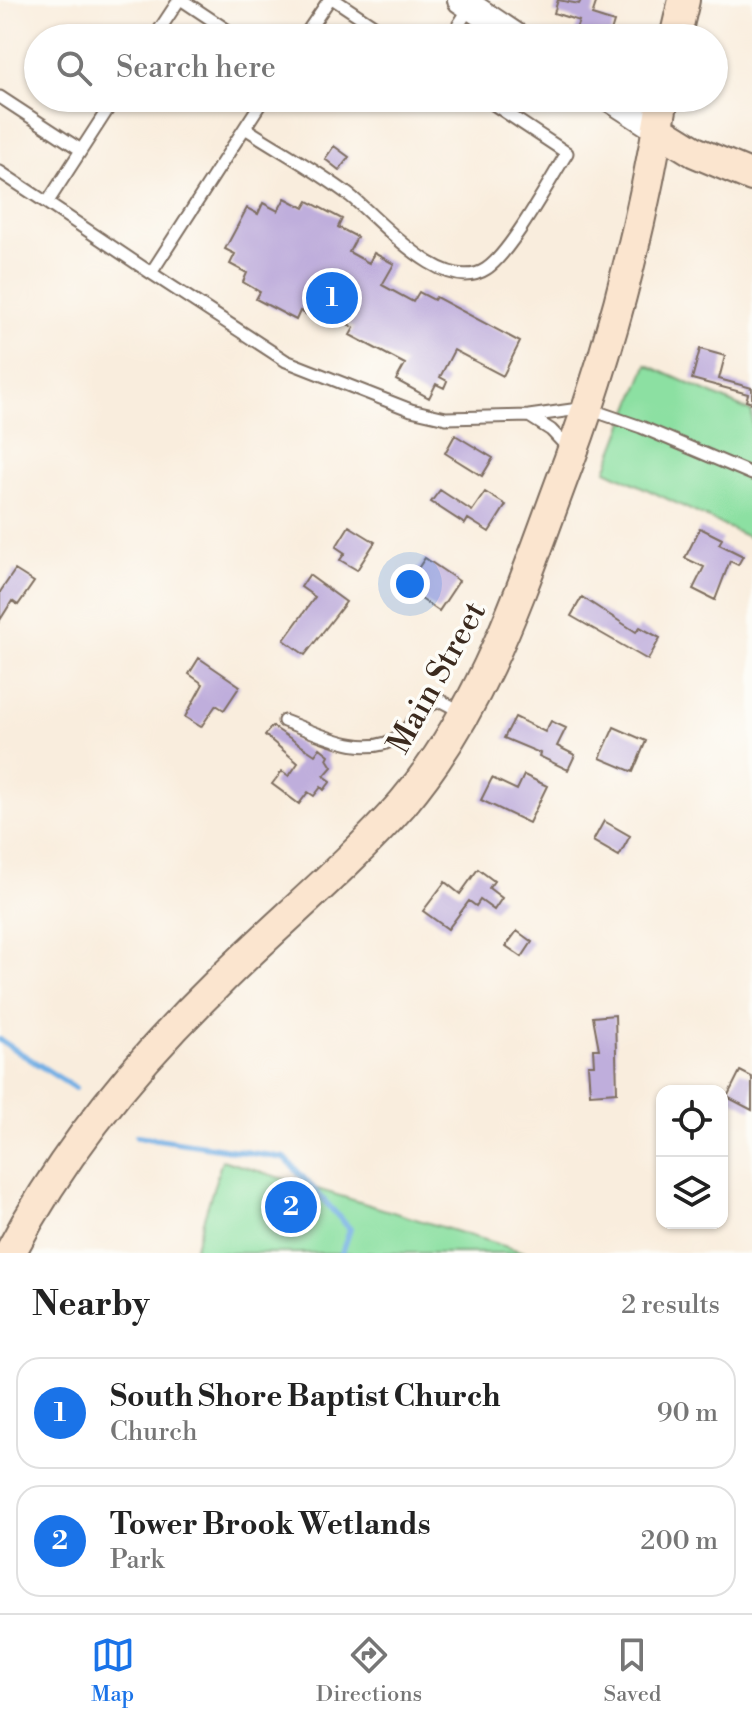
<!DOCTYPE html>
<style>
:root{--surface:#fff;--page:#f2f2f2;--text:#222;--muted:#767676;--line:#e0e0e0;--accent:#1a73e8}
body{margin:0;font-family:"Libre Bodoni",serif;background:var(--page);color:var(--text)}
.controls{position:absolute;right:24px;bottom:24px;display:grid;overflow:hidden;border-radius:16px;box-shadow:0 2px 6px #0004}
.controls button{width:72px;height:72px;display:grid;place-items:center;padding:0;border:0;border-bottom:2px solid var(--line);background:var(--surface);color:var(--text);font:40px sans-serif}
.you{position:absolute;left:410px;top:584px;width:28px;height:28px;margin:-20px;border:6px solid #fff;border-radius:50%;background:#1a73e8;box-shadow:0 0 0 12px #1a73e833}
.badge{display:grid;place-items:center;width:52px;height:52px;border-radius:50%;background:var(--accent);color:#fff;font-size:26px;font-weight:700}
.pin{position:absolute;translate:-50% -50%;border:4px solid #fff;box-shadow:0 2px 8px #0006}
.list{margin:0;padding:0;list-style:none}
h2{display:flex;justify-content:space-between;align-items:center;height:104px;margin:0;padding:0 32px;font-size:34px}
h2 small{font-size:26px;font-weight:400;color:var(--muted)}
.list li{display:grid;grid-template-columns:52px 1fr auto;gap:24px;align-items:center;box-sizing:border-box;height:112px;margin:0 16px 16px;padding:0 16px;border:2px solid var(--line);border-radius:24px}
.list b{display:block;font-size:30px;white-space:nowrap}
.list p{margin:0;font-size:26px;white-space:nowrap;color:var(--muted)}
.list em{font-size:26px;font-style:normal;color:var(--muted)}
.icon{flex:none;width:44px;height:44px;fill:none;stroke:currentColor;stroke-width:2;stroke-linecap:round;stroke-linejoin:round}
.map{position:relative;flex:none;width:752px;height:1253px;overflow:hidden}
.search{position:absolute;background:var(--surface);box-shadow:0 2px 6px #0004;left:24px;right:24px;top:24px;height:88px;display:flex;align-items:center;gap:20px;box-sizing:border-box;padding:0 28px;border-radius:44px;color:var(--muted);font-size:30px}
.sheet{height:360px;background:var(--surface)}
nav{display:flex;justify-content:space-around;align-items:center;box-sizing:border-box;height:112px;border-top:2px solid var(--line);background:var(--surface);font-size:22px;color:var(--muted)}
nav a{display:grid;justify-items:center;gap:4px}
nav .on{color:var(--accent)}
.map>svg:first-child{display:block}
.green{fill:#8ce0a2;stroke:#648560;stroke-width:2}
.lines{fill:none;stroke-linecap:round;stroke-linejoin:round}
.stream{stroke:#72afe4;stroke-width:6}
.building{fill:#bfaedc}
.service-casing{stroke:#7e6e61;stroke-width:15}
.tertiary-casing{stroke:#7e6e61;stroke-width:30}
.secondary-casing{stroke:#7e6e61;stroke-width:34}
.service{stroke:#fff;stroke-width:11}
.tertiary{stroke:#fff;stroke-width:26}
.secondary{stroke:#fbe5cf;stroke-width:30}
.labels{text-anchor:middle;stroke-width:7;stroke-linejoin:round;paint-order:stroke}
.street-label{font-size:32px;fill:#3b2a1e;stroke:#fdfcf7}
</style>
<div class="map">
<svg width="752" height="1253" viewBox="0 0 752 1253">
<rect width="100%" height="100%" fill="#fdfcf7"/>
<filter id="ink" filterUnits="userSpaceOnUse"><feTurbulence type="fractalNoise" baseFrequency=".0125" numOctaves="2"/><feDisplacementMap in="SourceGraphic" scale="16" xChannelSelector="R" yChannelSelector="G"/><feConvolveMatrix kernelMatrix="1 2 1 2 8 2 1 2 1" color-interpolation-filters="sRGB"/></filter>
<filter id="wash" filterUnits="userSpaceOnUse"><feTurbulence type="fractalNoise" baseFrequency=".006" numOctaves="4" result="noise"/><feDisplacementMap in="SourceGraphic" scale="32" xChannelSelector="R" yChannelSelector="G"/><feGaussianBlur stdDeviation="1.8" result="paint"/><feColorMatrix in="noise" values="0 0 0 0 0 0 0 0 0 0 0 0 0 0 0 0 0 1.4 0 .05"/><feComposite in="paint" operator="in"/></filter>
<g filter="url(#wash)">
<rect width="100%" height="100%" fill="#f9eddd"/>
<path class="green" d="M 647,365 L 752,412 L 752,539 L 606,470 Z
M 222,1160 L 527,1253 L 193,1253 Z"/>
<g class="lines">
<path class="stream" d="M 0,1040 L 75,1088
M 137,1136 L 285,1158 L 350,1229 L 342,1253"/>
</g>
<g id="blocks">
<path class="building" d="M 558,0 L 579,4 L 581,0 L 597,0 L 592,15 L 614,22 L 609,38 L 574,34 L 579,21 L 554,13 Z
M 334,146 L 349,157 L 339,170 L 325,159 Z
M 285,198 L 304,208 L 308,201 L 342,219 L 338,227 L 357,237 L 349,252 L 369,263 L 374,253 L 394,264 L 382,285 L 413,302 L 419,292 L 434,300 L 436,297 L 520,342 L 503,376 L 454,350 L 440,377 L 447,381 L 444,388 L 436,384 L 429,398 L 396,380 L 405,364 L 350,335 L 354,328 L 349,325 L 351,321 L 322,305 L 315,319 L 300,311 L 296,320 L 256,299 L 260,292 L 243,282 L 247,273 L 230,264 L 235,254 L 225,249 L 247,208 L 258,214 L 263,203 L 278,211 Z
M 700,349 L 725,356 L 719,379 L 752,388 L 752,403 L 746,401 L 748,394 L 692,379 Z
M 455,435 L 493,458 L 482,476 L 445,453 Z
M 440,490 L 472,511 L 485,492 L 506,505 L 489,532 L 468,519 L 465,524 L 431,502 Z
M 349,526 L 375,542 L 357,570 L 340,560 L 345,553 L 336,547 Z
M 700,528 L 722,539 L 719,544 L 743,556 L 738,565 L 730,561 L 715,600 L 693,589 L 704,567 L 685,558 Z
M 425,558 L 459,581 L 439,611 L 405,588 Z
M 15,570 L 34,582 L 18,605 L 12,601 L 0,620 L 0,592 Z
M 309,575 L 346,602 L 305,655 L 284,640 L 315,597 L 301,587 Z
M 582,597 L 636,632 L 640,627 L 660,638 L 648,660 L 571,616 Z
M 199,658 L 240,686 L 224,710 L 216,705 L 201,727 L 185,717 L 203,684 L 189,674 Z
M 515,717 L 545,732 L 551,721 L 566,728 L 557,746 L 575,755 L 568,770 L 539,756 L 540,753 L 504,738 Z
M 272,726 L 315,755 L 320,748 L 329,755 L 327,759 L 332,767 L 324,776 L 331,781 L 324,790 L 321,787 L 314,796 L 308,792 L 299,804 L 272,784 L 282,771 L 289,776 L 298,763 L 265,735 Z
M 614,727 L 646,741 L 633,772 L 600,758 Z
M 524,775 L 547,786 L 529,823 L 481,800 L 492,778 L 517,790 Z
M 604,821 L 630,836 L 619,856 L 593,841 Z
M 478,869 L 494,881 L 489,888 L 502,898 L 494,910 L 480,900 L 476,906 L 469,901 L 448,929 L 423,911 L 445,882 L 460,894 Z
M 517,931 L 532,942 L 522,957 L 506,946 Z
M 615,1015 L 617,1092 L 590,1094 L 588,1065 L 594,1065 L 593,1049 L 599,1049 L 593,1017 Z
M 740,1071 L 752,1077 L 752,1110 L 727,1097 Z"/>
</g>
</g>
<g filter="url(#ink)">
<use href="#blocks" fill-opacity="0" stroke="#7e6e61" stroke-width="2"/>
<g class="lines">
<defs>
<path id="service" d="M 182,0 L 239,38
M 335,0 L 392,38
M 154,38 L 179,0
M 303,38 L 329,0
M 450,38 L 470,7
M 0,97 L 81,150
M 115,98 L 47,203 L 151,273
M 264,98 L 151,273 L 286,361 L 411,410 L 446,418 L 529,416
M 245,128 C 279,150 316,170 349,195 C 379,218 443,297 486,269 C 510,254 550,180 567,153 L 484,98
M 0,172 L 47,203
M 569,449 L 551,430 L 529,416 L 586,408 L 641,427 L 752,474
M 284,721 C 316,732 367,761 399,736 C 417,721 416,708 441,701 L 464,713"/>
<path id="tertiary" d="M 461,0 L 518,38
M 610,98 L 658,129"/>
<path id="secondary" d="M 675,38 L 684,0
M 658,129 L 695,152 L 752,176
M 10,1253 C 63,1152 136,1063 217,984 C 278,923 346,868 403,803 C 487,704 524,580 569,461 C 612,344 643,221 663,98"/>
</defs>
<use href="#service" class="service-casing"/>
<use href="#tertiary" class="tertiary-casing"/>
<use href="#secondary" class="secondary-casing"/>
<use href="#service" class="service"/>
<use href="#tertiary" class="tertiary"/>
<use href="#secondary" class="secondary"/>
</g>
</g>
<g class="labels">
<g class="street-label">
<text transform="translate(436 677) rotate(-61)" y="11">Main Street</text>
</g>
</g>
</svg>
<div class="controls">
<button><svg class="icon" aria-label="locate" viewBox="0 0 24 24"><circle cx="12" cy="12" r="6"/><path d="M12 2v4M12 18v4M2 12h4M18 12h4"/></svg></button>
<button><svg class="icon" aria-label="layers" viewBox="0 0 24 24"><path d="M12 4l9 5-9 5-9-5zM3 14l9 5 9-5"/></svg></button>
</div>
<div class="you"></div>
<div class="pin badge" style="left:332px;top:298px">1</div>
<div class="pin badge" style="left:291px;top:1207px">2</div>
<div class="search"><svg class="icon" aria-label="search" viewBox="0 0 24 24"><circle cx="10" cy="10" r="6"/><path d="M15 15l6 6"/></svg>Search here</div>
</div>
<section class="sheet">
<h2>Nearby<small>2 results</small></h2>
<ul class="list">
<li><span class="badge">1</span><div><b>South Shore Baptist Church</b><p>Church</p></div><em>90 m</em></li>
<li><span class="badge">2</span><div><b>Tower Brook Wetlands</b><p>Park</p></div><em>200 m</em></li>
</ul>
</section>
<nav>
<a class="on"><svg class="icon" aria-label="map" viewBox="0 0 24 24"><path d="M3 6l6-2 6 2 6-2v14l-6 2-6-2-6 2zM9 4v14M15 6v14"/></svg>Map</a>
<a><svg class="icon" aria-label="directions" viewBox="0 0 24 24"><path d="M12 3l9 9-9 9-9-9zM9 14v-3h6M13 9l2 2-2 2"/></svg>Directions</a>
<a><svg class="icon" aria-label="saved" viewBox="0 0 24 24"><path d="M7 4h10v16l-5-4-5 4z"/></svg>Saved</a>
</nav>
